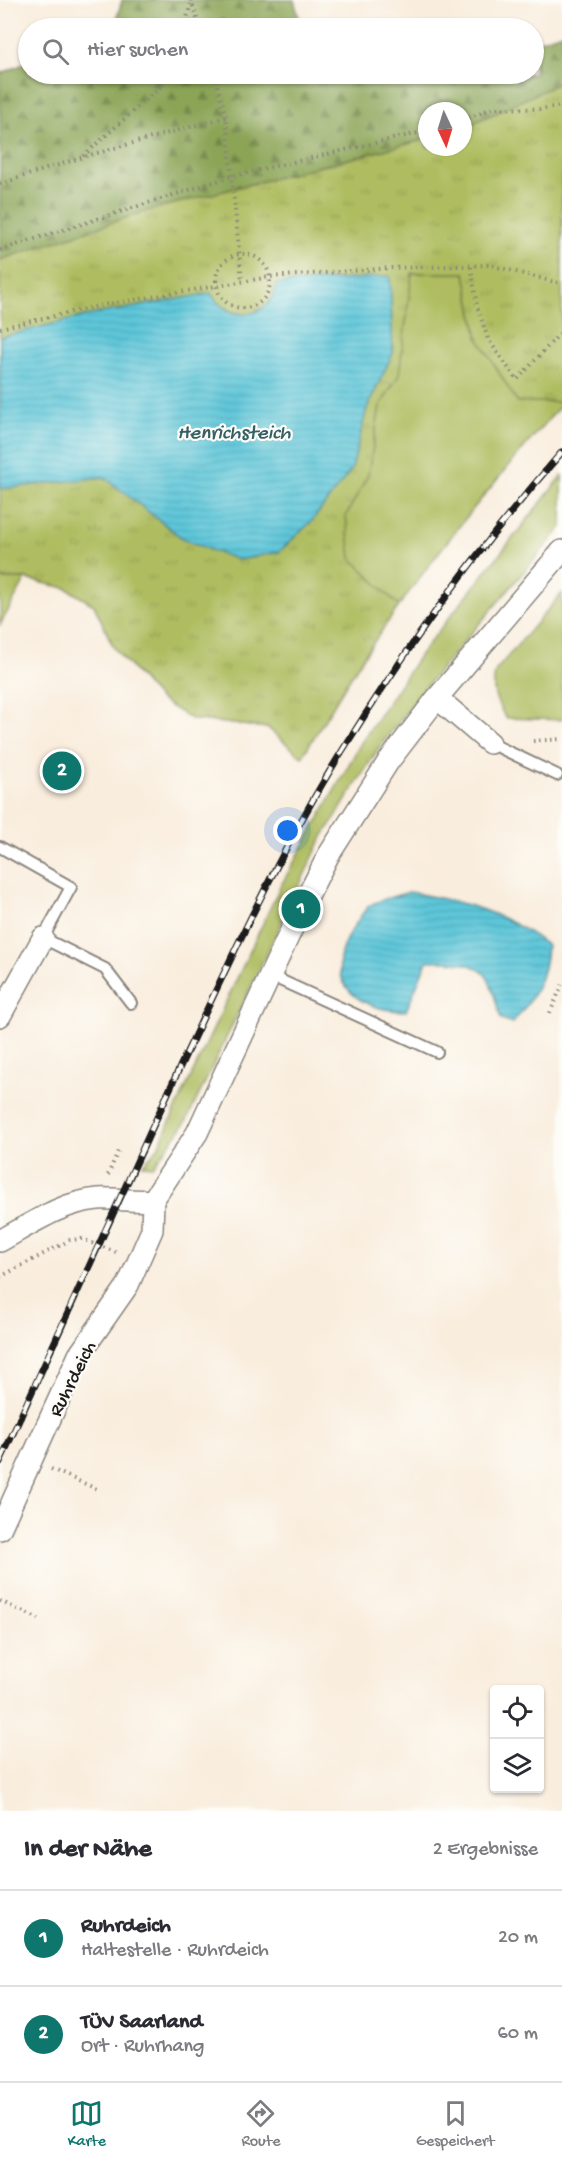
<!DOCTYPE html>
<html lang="de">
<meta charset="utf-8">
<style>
:root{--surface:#fff;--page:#f7f7f7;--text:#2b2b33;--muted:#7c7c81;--line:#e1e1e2;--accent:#0f766e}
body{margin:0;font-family:"Gochi Hand",sans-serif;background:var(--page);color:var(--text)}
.controls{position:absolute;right:18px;bottom:18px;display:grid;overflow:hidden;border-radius:6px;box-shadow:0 2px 4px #0004}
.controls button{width:54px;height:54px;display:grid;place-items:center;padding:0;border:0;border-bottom:2px solid var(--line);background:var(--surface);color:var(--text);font:30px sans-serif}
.compass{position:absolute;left:418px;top:102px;width:54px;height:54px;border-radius:50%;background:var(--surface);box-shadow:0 2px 4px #0004;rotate:176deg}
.you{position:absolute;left:288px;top:831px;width:21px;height:21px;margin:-15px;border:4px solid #fff;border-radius:50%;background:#1a73e8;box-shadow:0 0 0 9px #1a73e833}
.badge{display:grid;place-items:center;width:39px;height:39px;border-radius:50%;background:var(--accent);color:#fff;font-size:20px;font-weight:700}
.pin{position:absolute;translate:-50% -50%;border:3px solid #fff;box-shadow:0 2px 6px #0006}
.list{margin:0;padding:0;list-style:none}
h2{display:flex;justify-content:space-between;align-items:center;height:78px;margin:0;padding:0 24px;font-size:26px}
h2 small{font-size:20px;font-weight:400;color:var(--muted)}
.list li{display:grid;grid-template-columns:39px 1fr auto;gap:18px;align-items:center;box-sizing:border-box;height:96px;padding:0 24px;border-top:2px solid var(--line)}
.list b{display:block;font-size:22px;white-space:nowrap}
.list p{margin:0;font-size:20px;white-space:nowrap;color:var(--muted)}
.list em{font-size:20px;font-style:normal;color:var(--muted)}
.icon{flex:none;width:33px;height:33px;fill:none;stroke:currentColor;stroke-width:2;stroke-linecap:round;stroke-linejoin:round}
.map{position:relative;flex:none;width:562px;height:1811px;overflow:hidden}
.search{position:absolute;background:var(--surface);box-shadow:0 2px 4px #0004;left:18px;right:18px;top:18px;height:66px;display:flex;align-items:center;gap:15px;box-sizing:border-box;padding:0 21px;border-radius:33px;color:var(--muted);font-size:22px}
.sheet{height:270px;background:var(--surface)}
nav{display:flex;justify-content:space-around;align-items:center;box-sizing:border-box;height:84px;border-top:2px solid var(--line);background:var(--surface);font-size:16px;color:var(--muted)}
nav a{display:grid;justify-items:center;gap:3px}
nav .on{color:var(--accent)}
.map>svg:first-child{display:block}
.grass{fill:#afbd60;stroke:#666c3e;stroke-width:1.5}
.forest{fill:url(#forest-firs);stroke:#546039;stroke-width:1.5}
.park{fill:url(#park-tufts);stroke:#666c3e;stroke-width:1.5}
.water{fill:url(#water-rules);stroke:#3c717a;stroke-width:1.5}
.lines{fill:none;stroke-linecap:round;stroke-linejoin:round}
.lane-casing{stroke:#8a847c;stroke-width:14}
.street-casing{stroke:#8a847c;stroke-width:24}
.path{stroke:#8a847c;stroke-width:4;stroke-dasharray:1.5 4.5;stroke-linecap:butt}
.lane{stroke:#fff;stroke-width:10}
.street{stroke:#fff;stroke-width:21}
.rail-casing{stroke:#1c1c1c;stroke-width:7}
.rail{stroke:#fdfcf7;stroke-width:4.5;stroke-dasharray:14;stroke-linecap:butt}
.labels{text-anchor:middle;stroke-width:4.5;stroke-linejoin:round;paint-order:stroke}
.street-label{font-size:20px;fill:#1c1c1c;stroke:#fdfcf7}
.water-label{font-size:21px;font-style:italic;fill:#366068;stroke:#fdfcf7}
</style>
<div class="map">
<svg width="562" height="1811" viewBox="0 0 562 1811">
<defs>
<pattern id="forest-firs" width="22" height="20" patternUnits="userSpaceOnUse" patternTransform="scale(1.5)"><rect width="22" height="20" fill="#8ba456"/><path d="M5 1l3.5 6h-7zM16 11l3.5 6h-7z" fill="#718546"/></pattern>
<pattern id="park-tufts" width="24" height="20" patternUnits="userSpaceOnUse" patternTransform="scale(1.5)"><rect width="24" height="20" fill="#afbd60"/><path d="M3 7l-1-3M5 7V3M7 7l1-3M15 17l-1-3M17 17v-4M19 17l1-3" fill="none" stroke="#96a253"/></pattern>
<pattern id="water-rules" width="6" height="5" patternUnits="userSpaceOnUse" patternTransform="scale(1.5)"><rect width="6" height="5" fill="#5dc6d9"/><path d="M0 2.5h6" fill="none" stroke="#50aaba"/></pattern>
</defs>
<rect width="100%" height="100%" fill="#fdfcf7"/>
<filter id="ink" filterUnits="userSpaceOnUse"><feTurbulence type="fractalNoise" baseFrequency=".0167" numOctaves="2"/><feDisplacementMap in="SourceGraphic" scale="12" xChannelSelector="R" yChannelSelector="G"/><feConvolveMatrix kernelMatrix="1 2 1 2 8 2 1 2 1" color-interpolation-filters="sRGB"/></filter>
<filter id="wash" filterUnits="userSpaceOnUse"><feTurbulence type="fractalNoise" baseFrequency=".008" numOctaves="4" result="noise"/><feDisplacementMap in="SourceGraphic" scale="24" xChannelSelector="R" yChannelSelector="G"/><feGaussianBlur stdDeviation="1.35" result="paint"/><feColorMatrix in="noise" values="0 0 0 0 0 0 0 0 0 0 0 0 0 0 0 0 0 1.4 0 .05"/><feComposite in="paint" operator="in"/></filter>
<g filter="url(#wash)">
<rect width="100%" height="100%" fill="#f9eddd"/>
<path class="grass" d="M 412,273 L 465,273 L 478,338 L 562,364 L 562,404 C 465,514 374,629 302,757 L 268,728 L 191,719 L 159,699 L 114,648 L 94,605 L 66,588 L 26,579 L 0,625 L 0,579 L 26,579 L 0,489 Z
M 562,476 L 562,527 L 428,684 L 378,749 L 321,840 L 186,1122 L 153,1166 L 142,1165 L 157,1149 L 279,889 L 361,743 L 421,653 Z
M 562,593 L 562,720 L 506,718 C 496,702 490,689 496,670 Z"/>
<path class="forest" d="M 122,0 L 294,0 L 302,28 L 114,28 Z
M 562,33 L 562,82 L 463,128 L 463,111 L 427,111 L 427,139 L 147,211 L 0,260 L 0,74 L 28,62 L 28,74 L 534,74 L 534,42 Z"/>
<path class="park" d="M 562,82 L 562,402 L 517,402 L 478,338 L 465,273 L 412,273 L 399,375 L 380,406 L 368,475 L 346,516 L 351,558 L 399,606 L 361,660 L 302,757 L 268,728 L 191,719 L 159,699 L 114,648 L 94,605 L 66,588 L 26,579 L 0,579 L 0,260 L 147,211 L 427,139 L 427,147 L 463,147 L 463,128 Z"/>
<path class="water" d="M 390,276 L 393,353 L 367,408 L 352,469 L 312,521 L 279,552 L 239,560 L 210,550 L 182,538 L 104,477 L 0,489 L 0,337 L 85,316 L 211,293 C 228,324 271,320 277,284 Z
M 409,892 C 463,902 503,911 547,945 C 546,977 533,1001 512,1023 L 501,1019 C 497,1007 494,991 488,979 C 478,961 445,960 427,961 L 406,1011 C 350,1011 319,974 355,925 C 359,919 364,910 369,906 C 379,899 398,896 409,892 Z"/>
</g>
<g filter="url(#ink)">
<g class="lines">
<defs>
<path id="lane" d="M 490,743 L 557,775
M 0,847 L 71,887 L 43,938 L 105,969 L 131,1003
M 269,975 L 437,1052"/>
<path id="street" d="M 437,698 L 490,743
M 0,1016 L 43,938
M 0,1241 C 31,1224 62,1202 98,1199 C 116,1198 134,1202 153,1200
M 0,1529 L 79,1355 L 128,1285 L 152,1230 L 153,1200 L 197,1133 L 301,909 L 328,856 L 388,762 L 437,698 L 562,551"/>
</defs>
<use href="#lane" class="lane-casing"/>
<use href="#street" class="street-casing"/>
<path class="path" d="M 191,0 L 200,28
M 184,28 L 191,4
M 214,74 L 226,117 L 242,281
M 463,120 L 493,108 L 539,109 L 562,106
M 83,156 L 169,79 L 170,74
M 0,184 L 83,157 L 226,117
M 0,250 L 233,176 L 427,131
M216 281a27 27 0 1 1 54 0a27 27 0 1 1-54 0Z
M 471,267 L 477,306 L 488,339 L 517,380 L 562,331
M 0,328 L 103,305 L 270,277 L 391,268 L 490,265 L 562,284
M 533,741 L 562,739
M 550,1013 L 562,985
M 108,1175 L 118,1151
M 0,1277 L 70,1240 L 82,1239 L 116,1252
M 51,1469 L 97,1489
M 0,1601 L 39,1619"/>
<use href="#lane" class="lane"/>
<use href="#street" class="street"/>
<defs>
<path id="rail" d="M 0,1462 C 59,1331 119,1200 179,1069 C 230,960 280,850 344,748 C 409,644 481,544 562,452"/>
</defs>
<use href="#rail" class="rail-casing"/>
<use href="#rail" class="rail"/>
</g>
</g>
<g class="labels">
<g class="street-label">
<text transform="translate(71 1378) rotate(-63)" y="7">Ruhrdeich</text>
</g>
<g class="water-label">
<text x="234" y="438">Henrichsteich</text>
</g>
</g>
</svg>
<div class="controls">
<button><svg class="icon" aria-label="locate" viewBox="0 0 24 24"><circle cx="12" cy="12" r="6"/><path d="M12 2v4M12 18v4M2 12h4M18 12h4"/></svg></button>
<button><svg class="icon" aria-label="layers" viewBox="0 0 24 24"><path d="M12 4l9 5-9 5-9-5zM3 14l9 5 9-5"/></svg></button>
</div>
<svg class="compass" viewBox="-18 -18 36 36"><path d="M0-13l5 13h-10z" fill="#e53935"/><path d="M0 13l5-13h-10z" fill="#7c7c81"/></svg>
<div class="you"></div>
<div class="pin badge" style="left:301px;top:909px">1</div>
<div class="pin badge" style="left:62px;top:771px">2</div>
<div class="search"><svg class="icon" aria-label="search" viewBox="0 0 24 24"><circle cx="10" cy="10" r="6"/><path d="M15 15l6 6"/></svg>Hier suchen</div>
</div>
<section class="sheet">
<h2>In der Nähe<small>2 Ergebnisse</small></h2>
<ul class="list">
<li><span class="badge">1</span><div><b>Ruhrdeich</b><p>Haltestelle · Ruhrdeich</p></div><em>20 m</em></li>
<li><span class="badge">2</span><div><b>TÜV Saarland</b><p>Ort · Ruhrhang</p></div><em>60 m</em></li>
</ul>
</section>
<nav>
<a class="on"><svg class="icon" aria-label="map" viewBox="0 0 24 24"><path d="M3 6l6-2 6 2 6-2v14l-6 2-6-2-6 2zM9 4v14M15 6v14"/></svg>Karte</a>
<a><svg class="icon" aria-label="directions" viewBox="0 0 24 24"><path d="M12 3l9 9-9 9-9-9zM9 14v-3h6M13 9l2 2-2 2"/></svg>Route</a>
<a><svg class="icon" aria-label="saved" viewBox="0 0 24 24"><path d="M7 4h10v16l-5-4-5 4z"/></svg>Gespeichert</a>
</nav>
